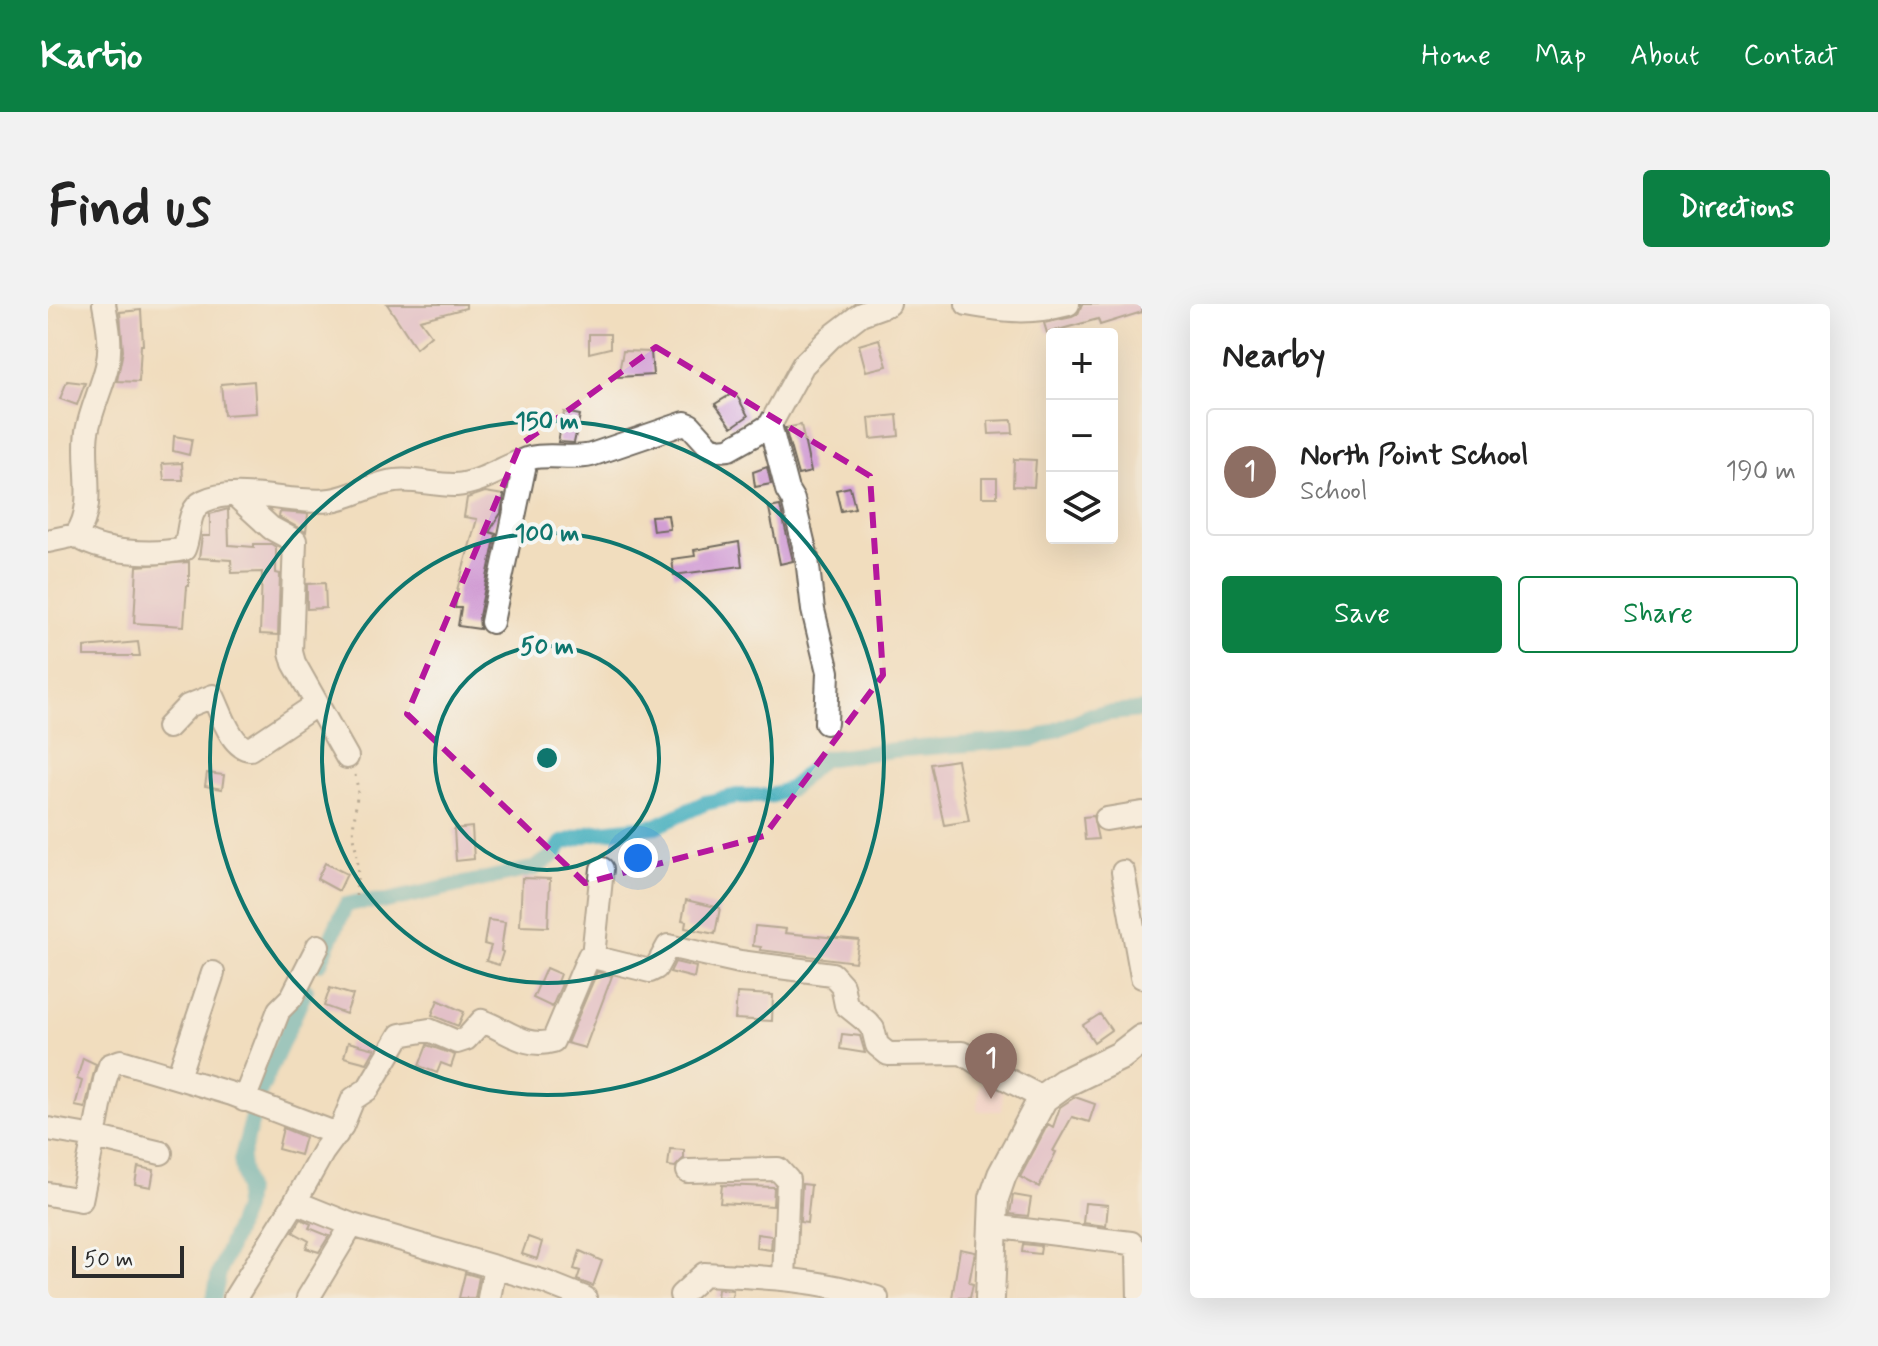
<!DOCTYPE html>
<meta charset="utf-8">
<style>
:root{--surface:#fff;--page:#f2f2f2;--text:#222;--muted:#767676;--line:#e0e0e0;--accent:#0b8043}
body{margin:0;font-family:Mynerve,sans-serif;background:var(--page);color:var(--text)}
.controls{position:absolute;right:24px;top:24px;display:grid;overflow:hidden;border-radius:8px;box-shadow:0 8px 32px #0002}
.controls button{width:72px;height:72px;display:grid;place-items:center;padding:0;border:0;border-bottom:2px solid var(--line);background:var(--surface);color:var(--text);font:40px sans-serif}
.scale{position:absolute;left:24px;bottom:20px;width:112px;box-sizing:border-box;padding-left:8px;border:4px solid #2b2b2b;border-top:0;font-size:22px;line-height:28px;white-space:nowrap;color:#2b2b2b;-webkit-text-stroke:6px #f6f6f2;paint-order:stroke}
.you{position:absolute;left:590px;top:554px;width:28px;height:28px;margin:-20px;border:6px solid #fff;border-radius:50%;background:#1a73e8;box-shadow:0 0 0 12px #1a73e833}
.badge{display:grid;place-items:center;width:52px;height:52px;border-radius:50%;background:var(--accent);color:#fff;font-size:26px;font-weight:700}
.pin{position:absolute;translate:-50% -66px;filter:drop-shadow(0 2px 4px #0008)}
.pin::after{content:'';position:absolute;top:42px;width:28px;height:24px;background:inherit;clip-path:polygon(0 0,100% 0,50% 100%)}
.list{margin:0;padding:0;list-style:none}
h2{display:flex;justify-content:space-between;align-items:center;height:104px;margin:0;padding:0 32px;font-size:34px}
h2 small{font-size:26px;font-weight:400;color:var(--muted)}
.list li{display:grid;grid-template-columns:52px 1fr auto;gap:24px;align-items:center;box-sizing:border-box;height:128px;margin:0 16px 16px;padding:0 16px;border:2px solid var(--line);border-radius:8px}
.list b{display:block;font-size:30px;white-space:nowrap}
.list p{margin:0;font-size:26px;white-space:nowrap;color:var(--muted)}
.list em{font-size:26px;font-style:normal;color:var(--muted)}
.actions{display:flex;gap:16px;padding:24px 32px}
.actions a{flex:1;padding:18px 0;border:2px solid var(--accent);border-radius:8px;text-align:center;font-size:28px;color:var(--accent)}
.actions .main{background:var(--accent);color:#fff}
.icon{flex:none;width:44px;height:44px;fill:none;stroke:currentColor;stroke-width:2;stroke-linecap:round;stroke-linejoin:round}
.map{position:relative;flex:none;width:1094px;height:994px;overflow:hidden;border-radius:8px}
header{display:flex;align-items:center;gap:48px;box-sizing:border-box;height:112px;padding:0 40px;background:var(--accent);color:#fff}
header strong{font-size:38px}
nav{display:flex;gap:44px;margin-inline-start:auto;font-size:28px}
.intro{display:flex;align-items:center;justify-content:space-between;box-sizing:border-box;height:192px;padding:0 48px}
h1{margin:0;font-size:56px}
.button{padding:20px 36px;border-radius:8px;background:var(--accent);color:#fff;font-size:28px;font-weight:700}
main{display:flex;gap:48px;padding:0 48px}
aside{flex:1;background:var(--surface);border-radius:8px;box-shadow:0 8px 32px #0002}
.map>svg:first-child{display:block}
.built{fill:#f5cfd9}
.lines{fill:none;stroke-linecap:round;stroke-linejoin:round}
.canal{stroke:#3cabba;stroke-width:16}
.building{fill:#d29ed4}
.minor-casing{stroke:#70695e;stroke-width:26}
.major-casing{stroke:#70695e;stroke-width:32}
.path{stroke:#70695e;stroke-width:3;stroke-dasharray:2 6;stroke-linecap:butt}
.minor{stroke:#fff;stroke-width:22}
.major{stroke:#fff;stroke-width:28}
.marked{fill:none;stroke:#b5179e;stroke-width:6;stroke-dasharray:16 10;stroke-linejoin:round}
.ring{fill:none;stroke:#0f766e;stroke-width:4}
.centre{fill:#0f766e;stroke:#f6f6f2;stroke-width:4}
.ring-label{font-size:24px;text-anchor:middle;font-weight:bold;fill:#0f766e;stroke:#f6f6f2;stroke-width:8;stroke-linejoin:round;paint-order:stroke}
</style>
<header>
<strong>Kartio</strong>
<nav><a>Home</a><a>Map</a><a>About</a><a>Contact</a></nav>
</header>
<div class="intro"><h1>Find us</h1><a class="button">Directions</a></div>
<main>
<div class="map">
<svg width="1094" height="994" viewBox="0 0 1094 994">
<rect width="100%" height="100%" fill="#f6f6f2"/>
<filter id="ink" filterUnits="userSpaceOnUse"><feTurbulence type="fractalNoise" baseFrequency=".0125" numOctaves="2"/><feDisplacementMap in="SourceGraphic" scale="16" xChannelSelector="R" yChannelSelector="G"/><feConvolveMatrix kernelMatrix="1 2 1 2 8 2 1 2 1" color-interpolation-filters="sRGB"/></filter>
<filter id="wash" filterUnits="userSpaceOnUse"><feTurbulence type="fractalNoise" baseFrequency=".006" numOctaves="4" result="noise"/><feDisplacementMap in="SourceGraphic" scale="32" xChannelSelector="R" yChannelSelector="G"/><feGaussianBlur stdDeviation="1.8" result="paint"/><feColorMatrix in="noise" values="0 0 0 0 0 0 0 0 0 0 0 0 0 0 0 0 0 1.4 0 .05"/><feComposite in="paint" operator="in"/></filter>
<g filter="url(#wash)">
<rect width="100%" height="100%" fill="#f1ddbe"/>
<path class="built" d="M 932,780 L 955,783 L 954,807 L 929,807 Z"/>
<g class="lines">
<path class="canal" d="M 272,659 L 298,601 L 311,598 L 339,597 L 487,564 L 506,551 L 514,539 L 544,529 L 608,522 L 657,499 L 689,492 L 722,492 L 744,484 L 774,455 L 845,446 L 987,435 L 1043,411 L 1094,406
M 166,994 L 171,969 L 196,905 L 198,886 L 193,856 L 211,790 L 258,686"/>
</g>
<g id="blocks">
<path class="building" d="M 339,0 L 418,0 L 418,4 L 372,16 L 383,31 L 368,44 Z
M 1034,0 L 1094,0 L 1094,8 L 1052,21 L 1050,15 L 999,29 L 996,19 L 1024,13 L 1030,10 Z
M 93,6 L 95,41 L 93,41 L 91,78 L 69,77 L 75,47 L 72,8 Z
M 541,30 L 562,30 L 562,44 L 541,49 Z
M 831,35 L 839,62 L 818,67 L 811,41 Z
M 575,47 L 603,48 L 605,71 L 570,73 Z
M 19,77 L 37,79 L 29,101 L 12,95 Z
M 206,77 L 208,109 L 176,111 L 173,80 Z
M 687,88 L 700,112 L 684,123 L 667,100 Z
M 516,108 L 532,111 L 526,139 L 510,138 Z
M 849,111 L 851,132 L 823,135 L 821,114 Z
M 964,116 L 965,129 L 941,130 L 940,117 Z
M 753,121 L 763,168 L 750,171 L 737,124 Z
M 126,132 L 144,135 L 141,151 L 125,147 Z
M 966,155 L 988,156 L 986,183 L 965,182 Z
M 134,159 L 135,176 L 116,176 L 114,160 Z
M 719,163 L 723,180 L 707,183 L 705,168 Z
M 934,174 L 949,174 L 949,193 L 934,193 Z
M 802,183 L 807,204 L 793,207 L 788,186 Z
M 437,188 L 456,191 L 453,209 L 441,228 L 448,230 L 431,312 L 432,325 L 410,322 L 413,304 L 407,304 L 409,286 L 429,215 L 416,213 L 419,194 Z
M 732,202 L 745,257 L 732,260 L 721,204 Z
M 180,205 L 181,241 L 206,243 L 206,240 L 223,240 L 228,243 L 228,269 L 232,270 L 230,331 L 212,330 L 214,268 L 184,269 L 183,256 L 151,254 L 154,232 L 162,232 L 162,210 Z
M 232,208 L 260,210 L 258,228 L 231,213 Z
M 620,211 L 622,225 L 605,227 L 603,212 Z
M 691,238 L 694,262 L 626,271 L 624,255 L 647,252 L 646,246 Z
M 141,258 L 141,282 L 139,282 L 136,322 L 86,319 L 89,262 Z
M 277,279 L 278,304 L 259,305 L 259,280 Z
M 90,338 L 92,352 L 36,352 L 36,343 Z
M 909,456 L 921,517 L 896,521 L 883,460 Z
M 159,469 L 176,471 L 174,485 L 157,482 Z
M 1045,512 L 1050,535 L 1037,536 L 1035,513 Z
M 424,523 L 426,555 L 408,557 L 406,525 Z
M 277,559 L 299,570 L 291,587 L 269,575 Z
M 474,574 L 502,575 L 500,623 L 472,622 Z
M 638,596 L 672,604 L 667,630 L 637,624 L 638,617 L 634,616 Z
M 440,616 L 457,618 L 453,647 L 455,648 L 451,661 L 438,657 L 443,642 L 436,640 Z
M 707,622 L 738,625 L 737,629 L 811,636 L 807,658 L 712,646 L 713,643 L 705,642 Z
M 627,658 L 648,663 L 646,674 L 622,668 Z
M 498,664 L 512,670 L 509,678 L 514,680 L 504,703 L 485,694 Z
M 549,668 L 564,672 L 537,744 L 519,739 Z
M 282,684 L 305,691 L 298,710 L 276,702 Z
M 689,689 L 725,691 L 724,717 L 687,715 Z
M 390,696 L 416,708 L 410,722 L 384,711 Z
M 1052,710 L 1063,726 L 1046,738 L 1035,721 Z
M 794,730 L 812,732 L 817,749 L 792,745 Z
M 300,738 L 327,745 L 319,759 L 296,753 Z
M 379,741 L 407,751 L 403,763 L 393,759 L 389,769 L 371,762 Z
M 35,754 L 48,760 L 37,804 L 27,802 L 34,777 L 29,775 Z
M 1027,793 L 1047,800 L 1041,818 L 1024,813 L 1005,847 L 1008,848 L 991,883 L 972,873 L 1000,820 L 1005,823 L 1012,803 Z
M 235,824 L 257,833 L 252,851 L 230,845 Z
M 622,845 L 636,846 L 636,854 L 627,863 L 620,862 Z
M 90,863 L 106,866 L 103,883 L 87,880 Z
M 754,880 L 763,881 L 759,919 L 752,918 Z
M 674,881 L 726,883 L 725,902 L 672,899 Z
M 965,891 L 983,894 L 980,912 L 962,910 Z
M 1037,899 L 1060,901 L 1058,922 L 1035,919 Z
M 253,915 L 263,920 L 261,924 L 281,932 L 271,948 L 258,944 L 261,937 L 245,928 Z
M 709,930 L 724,932 L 723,946 L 708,944 Z
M 480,933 L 494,938 L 489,955 L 474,950 Z
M 975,940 L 993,942 L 992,950 L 974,948 Z
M 912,945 L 927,948 L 921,979 L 925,980 L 922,994 L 904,994 Z
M 532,947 L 554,957 L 545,982 L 529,976 L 532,967 L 526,965 Z
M 417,969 L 431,973 L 427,994 L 411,994 Z
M 670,985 L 685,986 L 684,994 L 669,994 Z"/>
</g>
</g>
<g filter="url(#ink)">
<use href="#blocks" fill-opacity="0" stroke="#70695e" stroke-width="2"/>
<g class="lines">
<defs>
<path id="minor" d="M 919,0 C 958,7 982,10 1020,0
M 722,121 L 739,186 L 745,196 L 759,254 L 765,306 L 780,368 L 778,419
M 188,192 L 223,224 L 247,237 L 243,348 L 246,359 L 299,453
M 28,231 C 50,250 108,251 136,245 C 143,229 138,206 156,197 C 187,181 247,201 283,196 C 305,193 325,179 347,177 C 367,174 388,182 408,181 C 435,179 457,161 482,154 C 503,149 523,156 543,151 L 637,119 L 642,121 L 661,142 L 670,146 L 681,145 L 706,131 L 722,121 L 755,61 L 783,33 L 813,10 L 841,0
M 0,237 L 28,231 C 49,202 34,162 39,128 C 43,105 54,84 59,62 C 64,41 60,21 56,0
M 444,318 L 478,155
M 120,423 L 140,402 L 165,392 C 173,408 183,444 202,445 L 269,400
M 1058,515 L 1094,509
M 1075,568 L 1094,673
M 545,652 L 554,565
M 130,773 L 165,669
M 196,796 L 231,706 L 244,693 L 270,642
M 0,825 L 46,833 L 57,776 L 62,761 L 73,757 L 184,790 L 289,830
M 640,867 L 730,865 L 740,876 L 736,975
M 0,890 L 33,896 L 46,833 L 113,849
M 247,898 L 275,848 L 294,822 L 305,795 L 320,785 L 352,731 L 381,726 L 409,738 L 418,735 L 434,717 C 459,726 477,745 505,737 L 541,652 L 602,667 L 608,664 L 620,642 L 692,658 L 784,670 L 794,681 L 798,701 L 819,718 L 825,725 L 829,741 L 840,750 L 914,749 L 941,766 L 995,794
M 943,922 L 1083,939 L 1090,948 L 1091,994
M 633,991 L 656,970 C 714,973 773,975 829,994
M 187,994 L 247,898 L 304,921 L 497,978 L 537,994
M 260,994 L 304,921
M 441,994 L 447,963"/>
<path id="major" d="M 942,994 L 946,894 L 954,871 L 995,794 L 1016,779 L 1072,752 L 1094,735"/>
</defs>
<use href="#minor" class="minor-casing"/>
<use href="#major" class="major-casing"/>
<path class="path" d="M 307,471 L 310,485 L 305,525 L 310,561 L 308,594"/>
<use href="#minor" class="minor"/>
<use href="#major" class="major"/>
</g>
</g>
<path d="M0 0H1094V994H0ZM 608,43 L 822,172 L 835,371 L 716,532 L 537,579 L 359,410 L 472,141 Z" fill="#f1ddbe" fill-opacity=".55" fill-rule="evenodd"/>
<path class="marked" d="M 608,43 L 822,172 L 835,371 L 716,532 L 537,579 L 359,410 L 472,141 Z"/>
<g class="ring">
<circle cx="499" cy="454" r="112"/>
<circle cx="499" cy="454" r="225"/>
<circle cx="499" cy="454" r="337"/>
</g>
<circle cx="499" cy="454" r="12" class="centre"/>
<g class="ring-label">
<text x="499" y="125">150 m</text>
<text x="499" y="237">100 m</text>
<text x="499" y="350">50 m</text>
</g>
</svg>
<div class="controls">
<button>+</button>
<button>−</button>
<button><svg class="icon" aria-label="layers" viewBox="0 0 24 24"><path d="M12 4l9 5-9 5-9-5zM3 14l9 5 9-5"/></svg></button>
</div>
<div class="scale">50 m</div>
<div class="you"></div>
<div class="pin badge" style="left:943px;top:795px;background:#8d6e63">1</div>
</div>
<aside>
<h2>Nearby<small></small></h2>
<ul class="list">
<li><span class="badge" style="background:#8d6e63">1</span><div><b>North Point School</b><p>School</p></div><em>190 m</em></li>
</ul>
<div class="actions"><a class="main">Save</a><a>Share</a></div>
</aside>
</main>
